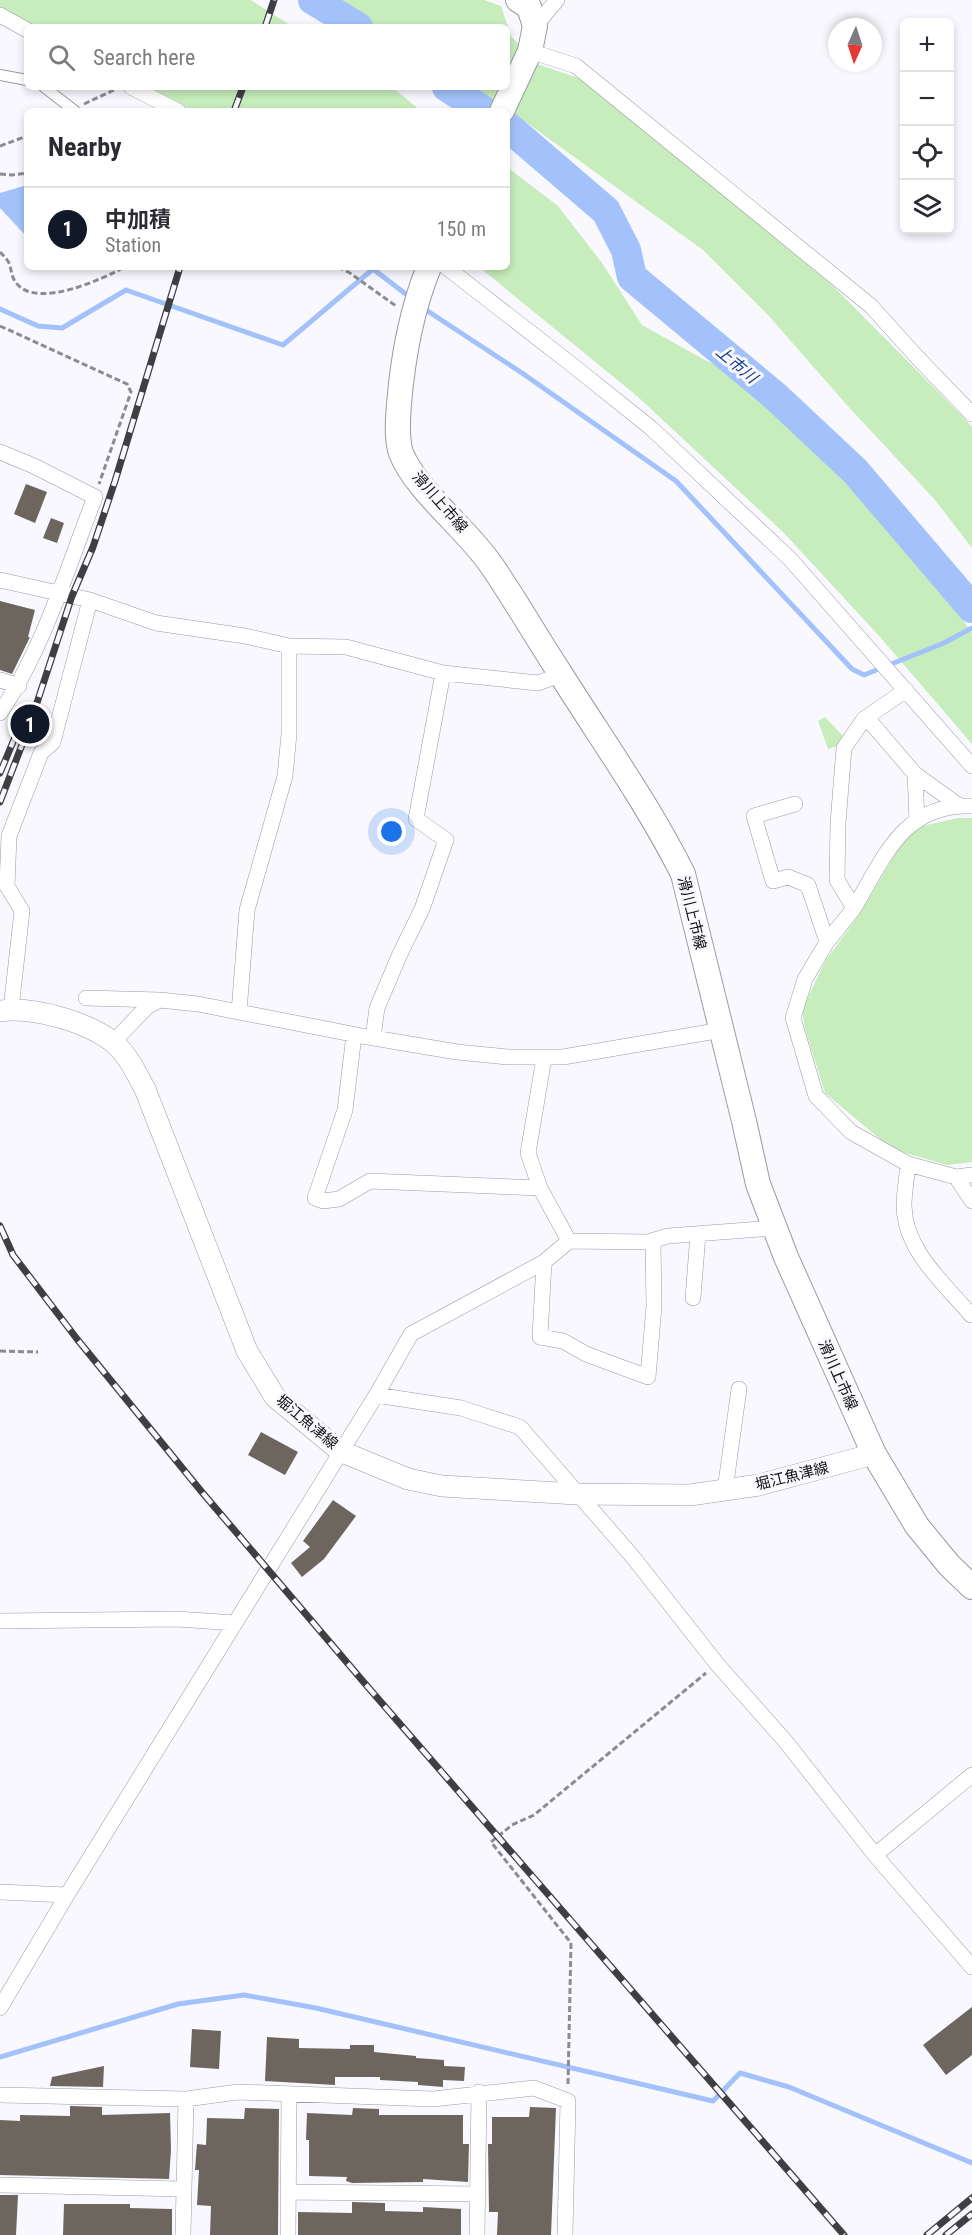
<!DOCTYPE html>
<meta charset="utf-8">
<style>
:root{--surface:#fff;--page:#f2f2f3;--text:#2b2b33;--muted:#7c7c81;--line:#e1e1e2;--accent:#111827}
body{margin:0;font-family:"Roboto Condensed","Noto Sans JP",sans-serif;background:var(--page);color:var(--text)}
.controls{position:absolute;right:18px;top:18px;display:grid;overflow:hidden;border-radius:9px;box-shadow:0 3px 9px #0003}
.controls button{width:54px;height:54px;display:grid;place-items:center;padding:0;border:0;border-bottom:2px solid var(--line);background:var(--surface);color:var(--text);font:30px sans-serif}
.compass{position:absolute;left:828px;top:18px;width:54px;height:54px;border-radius:50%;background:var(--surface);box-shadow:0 3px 9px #0003;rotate:183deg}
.you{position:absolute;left:392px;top:832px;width:21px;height:21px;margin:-15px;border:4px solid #fff;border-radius:50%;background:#1a73e8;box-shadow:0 0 0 9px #1a73e833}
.badge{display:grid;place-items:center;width:39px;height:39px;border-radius:50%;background:var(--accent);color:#fff;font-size:20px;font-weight:700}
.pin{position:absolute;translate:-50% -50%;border:3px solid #fff;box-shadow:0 2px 6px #0006}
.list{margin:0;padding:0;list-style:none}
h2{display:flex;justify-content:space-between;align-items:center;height:78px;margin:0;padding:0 24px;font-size:26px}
h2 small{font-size:20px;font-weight:400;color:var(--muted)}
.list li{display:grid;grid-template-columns:39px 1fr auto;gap:18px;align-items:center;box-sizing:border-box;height:84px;padding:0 24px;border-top:2px solid var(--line)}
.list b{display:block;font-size:22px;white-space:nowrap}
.list p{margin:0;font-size:20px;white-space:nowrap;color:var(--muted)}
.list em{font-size:20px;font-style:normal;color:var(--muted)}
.icon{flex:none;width:33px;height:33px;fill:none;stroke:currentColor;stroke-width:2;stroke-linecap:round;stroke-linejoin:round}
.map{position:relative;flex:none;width:972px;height:2235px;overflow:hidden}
.search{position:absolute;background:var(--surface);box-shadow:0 3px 9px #0003;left:24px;top:24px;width:486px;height:66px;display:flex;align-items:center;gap:15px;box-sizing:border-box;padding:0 21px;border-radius:9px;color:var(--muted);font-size:22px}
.panel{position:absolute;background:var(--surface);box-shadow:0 3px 9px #0003;left:24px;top:108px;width:486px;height:162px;border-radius:9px}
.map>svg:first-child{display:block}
.green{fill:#c7edbc}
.water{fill:#a3c2fb}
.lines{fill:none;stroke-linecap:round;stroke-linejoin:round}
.stream{stroke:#a3c2fb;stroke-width:5}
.river{stroke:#a3c2fb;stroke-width:30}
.building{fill:#6c665e}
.pedestrian-casing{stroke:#9a9aa3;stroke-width:12}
.minor-casing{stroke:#9a9aa3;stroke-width:16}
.secondary-casing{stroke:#9a9aa3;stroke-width:22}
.primary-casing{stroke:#9a9aa3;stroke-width:26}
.path{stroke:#8b8b91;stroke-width:3;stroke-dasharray:6 3;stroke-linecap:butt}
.pedestrian{stroke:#fff;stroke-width:10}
.minor{stroke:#fff;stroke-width:15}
.secondary{stroke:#fff;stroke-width:21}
.primary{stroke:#fff;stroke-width:24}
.rail-casing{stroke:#3e3e43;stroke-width:7}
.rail{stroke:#f8f8fe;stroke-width:4.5;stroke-dasharray:14;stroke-linecap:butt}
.labels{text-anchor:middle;stroke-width:6;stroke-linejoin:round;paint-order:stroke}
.street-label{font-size:15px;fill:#0f0f13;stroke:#f8f8fe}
.water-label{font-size:16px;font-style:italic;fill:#173c8c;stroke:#f8f8fe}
</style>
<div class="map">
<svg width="972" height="2235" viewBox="0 0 972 2235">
<rect width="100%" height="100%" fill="#f8f8fe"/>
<path class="green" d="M 0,0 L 251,0 L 293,27 L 35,27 L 0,8 Z
M 321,0 L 484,0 L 501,6 L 511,36 L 537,64 L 584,80 L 831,284 L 966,420 L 972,427 L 972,548 L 935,500 L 846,404 L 768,315 L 703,250 L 516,115 L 468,87 L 507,87 L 507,27 L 367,27 Z
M 148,87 L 392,87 L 421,111 L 193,111 Z
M 507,167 L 558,206 L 602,263 L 642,325 L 703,359 L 798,403 L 899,539 L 949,600 L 972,633 L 972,744 L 880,637 L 784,533 L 637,396 L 479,267 L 507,267 Z
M 825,717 L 843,736 L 838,746 L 828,749 L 818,721 Z
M 958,818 L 972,818 L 972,1162 L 947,1165 L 892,1149 L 825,1093 L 805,1029 L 802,1009 L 826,960 L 861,912 L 899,847 L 918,827 Z"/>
<path class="water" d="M 27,185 L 27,237 L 0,208 L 0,193 Z"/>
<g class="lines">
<path class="stream" d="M 423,308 L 522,373 L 676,481 L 852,669 L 864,675 L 944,643 L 972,628
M 0,309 L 38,326 L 62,328 L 126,290 L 283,345 L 373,269 L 411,298
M 0,2057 L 178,2004 L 244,1995 L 316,2008 L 713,2101 L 740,2073 L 789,2087 L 972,2163"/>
<path class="river" d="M 313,0 L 358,27
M 447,87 L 484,111
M 507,126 L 606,211 L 626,250 L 632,277 L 775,396 L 855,471 L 972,608"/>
</g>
<path class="building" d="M 26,484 L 47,492 L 35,523 L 14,514 Z
M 51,518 L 64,523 L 57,543 L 43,538 Z
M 0,601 L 35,610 L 28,637 L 30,637 L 12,674 L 0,670 Z
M 261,1432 L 298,1452 L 285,1475 L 248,1455 Z
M 333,1500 L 356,1516 L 324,1559 L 302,1577 L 291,1563 L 310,1547 L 303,1541 Z
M 972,2007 L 972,2055 L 946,2075 L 923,2045 Z
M 192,2029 L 221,2031 L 219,2069 L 190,2067 Z
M 267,2037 L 299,2039 L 299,2048 L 350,2049 L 350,2045 L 374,2045 L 374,2052 L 416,2056 L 416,2058 L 444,2060 L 444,2066 L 465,2067 L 464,2081 L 443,2080 L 443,2087 L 418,2085 L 418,2082 L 380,2080 L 380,2077 L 335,2077 L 335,2085 L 265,2081 Z
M 104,2066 L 103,2087 L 50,2086 L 52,2077 Z
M 70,2106 L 102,2107 L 102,2115 L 170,2113 L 171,2150 L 169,2179 L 0,2175 L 0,2120 L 20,2121 L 20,2115 L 70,2116 Z
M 530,2107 L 556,2108 L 551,2235 L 497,2235 L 498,2212 L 489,2212 L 488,2144 L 492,2144 L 492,2117 L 529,2117 Z
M 245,2108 L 279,2109 L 278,2235 L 210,2235 L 211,2206 L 197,2205 L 199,2170 L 195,2170 L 197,2144 L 206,2145 L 207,2118 L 244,2119 Z
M 353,2108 L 379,2109 L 379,2115 L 463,2115 L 463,2144 L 469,2144 L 468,2182 L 423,2179 L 423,2182 L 352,2183 L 346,2181 L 347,2177 L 309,2176 L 309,2140 L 306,2140 L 307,2113 L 352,2115 Z
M 0,2195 L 18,2195 L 16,2235 L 0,2235 Z
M 352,2202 L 385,2203 L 385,2211 L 423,2212 L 423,2207 L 461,2209 L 461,2235 L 298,2235 L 298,2212 L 352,2213 Z
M 64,2204 L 130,2204 L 130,2208 L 172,2209 L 172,2235 L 63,2235 Z"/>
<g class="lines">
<defs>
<path id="pedestrian" d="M 0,75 L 27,80
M 44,87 L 75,111"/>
<path id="minor" d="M 0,15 L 27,30
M 535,26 L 557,0
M 530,51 L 576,66 L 871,306 L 916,356 L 972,414
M 131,87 L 178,111
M 446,267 L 571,364 L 651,428 L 790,559 L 972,766
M 0,452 L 34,466 L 95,497 C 67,569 43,650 0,713
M 0,580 L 90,600 L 156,623 L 245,636 L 289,646 L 346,647 L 443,673 L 538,683 L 560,675
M 0,680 L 19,686
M 906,690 L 864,719 L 844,748 L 838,823 L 837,880 L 854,908 C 884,858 903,803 972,806
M 867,718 L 915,774
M 795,804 L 754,816 L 773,881 L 788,877 L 808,885 L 827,942 L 854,908
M 917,821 L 915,774 L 958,805
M 827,942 L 805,979 L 793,1018 L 816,1096 L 851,1132 L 908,1164 L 956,1177 L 972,1175
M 86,998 L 160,1000
M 11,1009 L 22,911 L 7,886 L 9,836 L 41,753 L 53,742 L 90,600
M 239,1012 L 247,910 L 285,776 L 289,734 L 289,646
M 354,1035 L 345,1110 L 315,1198 L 323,1201 L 339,1199 L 370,1181 L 540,1188
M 373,1038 L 377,1008 L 400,954 L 422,909 L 446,840 L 416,819 L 443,673
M 113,1042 L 148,1006 L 160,1000 L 198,1004 L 362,1036 L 457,1052 L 508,1057 L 563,1057 L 722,1030
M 544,1058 L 528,1153 L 540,1188 L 569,1241
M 908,1164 C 907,1178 904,1192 904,1206 C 905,1251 944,1283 971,1315
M 956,1177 L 972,1201
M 544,1262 L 540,1337 L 563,1341 L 586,1354 L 648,1377 L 654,1306 L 653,1241
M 693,1298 L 698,1234
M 376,1395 L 461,1408 L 520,1427 L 632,1556 L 717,1664 L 786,1742 L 875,1855 L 972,1967
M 725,1490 L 739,1389
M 0,1621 L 177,1619 L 235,1623
M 875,1855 L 972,1775
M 0,1892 L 67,1895
M 0,2008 L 67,1895 L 378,1392 L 411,1334 L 544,1262 L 569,1241 L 648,1242 L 668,1236 L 775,1228
M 0,2095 L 186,2099 L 238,2092 L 433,2099 L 534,2088 L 568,2101 L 565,2235
M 0,2185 L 184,2189
M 288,2192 L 478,2194
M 183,2235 L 186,2099
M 288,2235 L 289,2094
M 477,2235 L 479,2092"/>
<path id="secondary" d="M 0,1011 C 33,1006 88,1022 114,1043 C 129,1056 136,1073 145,1089 L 247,1351 L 275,1397 L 340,1451 L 408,1479 L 442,1486 L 577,1494 L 690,1495 L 759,1485 L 874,1454"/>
<path id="primary" d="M 502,111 L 530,51 L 535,26 L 529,7 L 518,0
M 429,267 C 411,311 403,356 399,404 C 398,419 396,438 401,453 C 416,491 468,530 492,566 C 516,601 537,638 560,673 C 602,740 648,804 683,874 L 744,1121 L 758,1184 L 786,1257 L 874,1454 L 917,1526 L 949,1565 L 972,1587"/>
</defs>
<use href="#pedestrian" class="pedestrian-casing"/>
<use href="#minor" class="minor-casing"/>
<use href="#secondary" class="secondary-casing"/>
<use href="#primary" class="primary-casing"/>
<path class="path" d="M 84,104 L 116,89
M 0,146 L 27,136
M 0,174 L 12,175 L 27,173
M 0,252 C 3,255 7,259 9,263 C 12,271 11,278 18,285 C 40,308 102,279 125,267
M 338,267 L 350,273 L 396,306
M 0,326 L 127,384 L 131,392 L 99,484
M 0,1351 L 38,1352
M 568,2084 L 571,1943 L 491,1842 L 512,1825 L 534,1815 L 706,1673"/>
<use href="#pedestrian" class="pedestrian"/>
<use href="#minor" class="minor"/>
<use href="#secondary" class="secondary"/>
<use href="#primary" class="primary"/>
<defs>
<path id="rail" d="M 265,27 L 274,0
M 234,111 L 243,87
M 0,773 L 28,706
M 0,802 L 30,724 L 72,596 L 93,547 L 115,481 L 180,267
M 0,1226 L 13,1255 L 77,1339 L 201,1491 L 367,1686 L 844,2235
M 927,2235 L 972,2198
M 946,2235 L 972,2214"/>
</defs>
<use href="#rail" class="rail-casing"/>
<use href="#rail" class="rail"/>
</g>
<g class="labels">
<g class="street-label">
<text transform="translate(440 502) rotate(49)" y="5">滑川上市線</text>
<text transform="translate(692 913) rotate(76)" y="5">滑川上市線</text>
<text transform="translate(838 1375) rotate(66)" y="5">滑川上市線</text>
<text transform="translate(307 1422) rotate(40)" y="5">堀江魚津線</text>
<text transform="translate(792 1476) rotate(-14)" y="5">堀江魚津線</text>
</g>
<g class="water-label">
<text transform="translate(737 364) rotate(40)" y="6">上市川</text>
</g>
</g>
</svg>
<div class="controls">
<button>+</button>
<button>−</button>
<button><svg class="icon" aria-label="locate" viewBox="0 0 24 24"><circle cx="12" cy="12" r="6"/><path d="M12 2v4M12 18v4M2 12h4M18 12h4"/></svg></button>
<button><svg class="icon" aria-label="layers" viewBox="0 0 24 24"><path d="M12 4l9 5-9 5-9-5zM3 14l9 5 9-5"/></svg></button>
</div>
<svg class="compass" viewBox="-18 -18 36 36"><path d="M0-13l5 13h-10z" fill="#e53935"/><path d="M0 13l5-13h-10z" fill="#7c7c81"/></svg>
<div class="you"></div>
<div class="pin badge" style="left:30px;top:724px">1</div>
<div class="search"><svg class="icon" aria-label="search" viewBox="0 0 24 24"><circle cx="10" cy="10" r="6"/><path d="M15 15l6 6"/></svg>Search here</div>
<section class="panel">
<h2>Nearby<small></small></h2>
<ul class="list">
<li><span class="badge">1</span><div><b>中加積</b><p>Station</p></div><em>150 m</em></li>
</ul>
</section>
</div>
